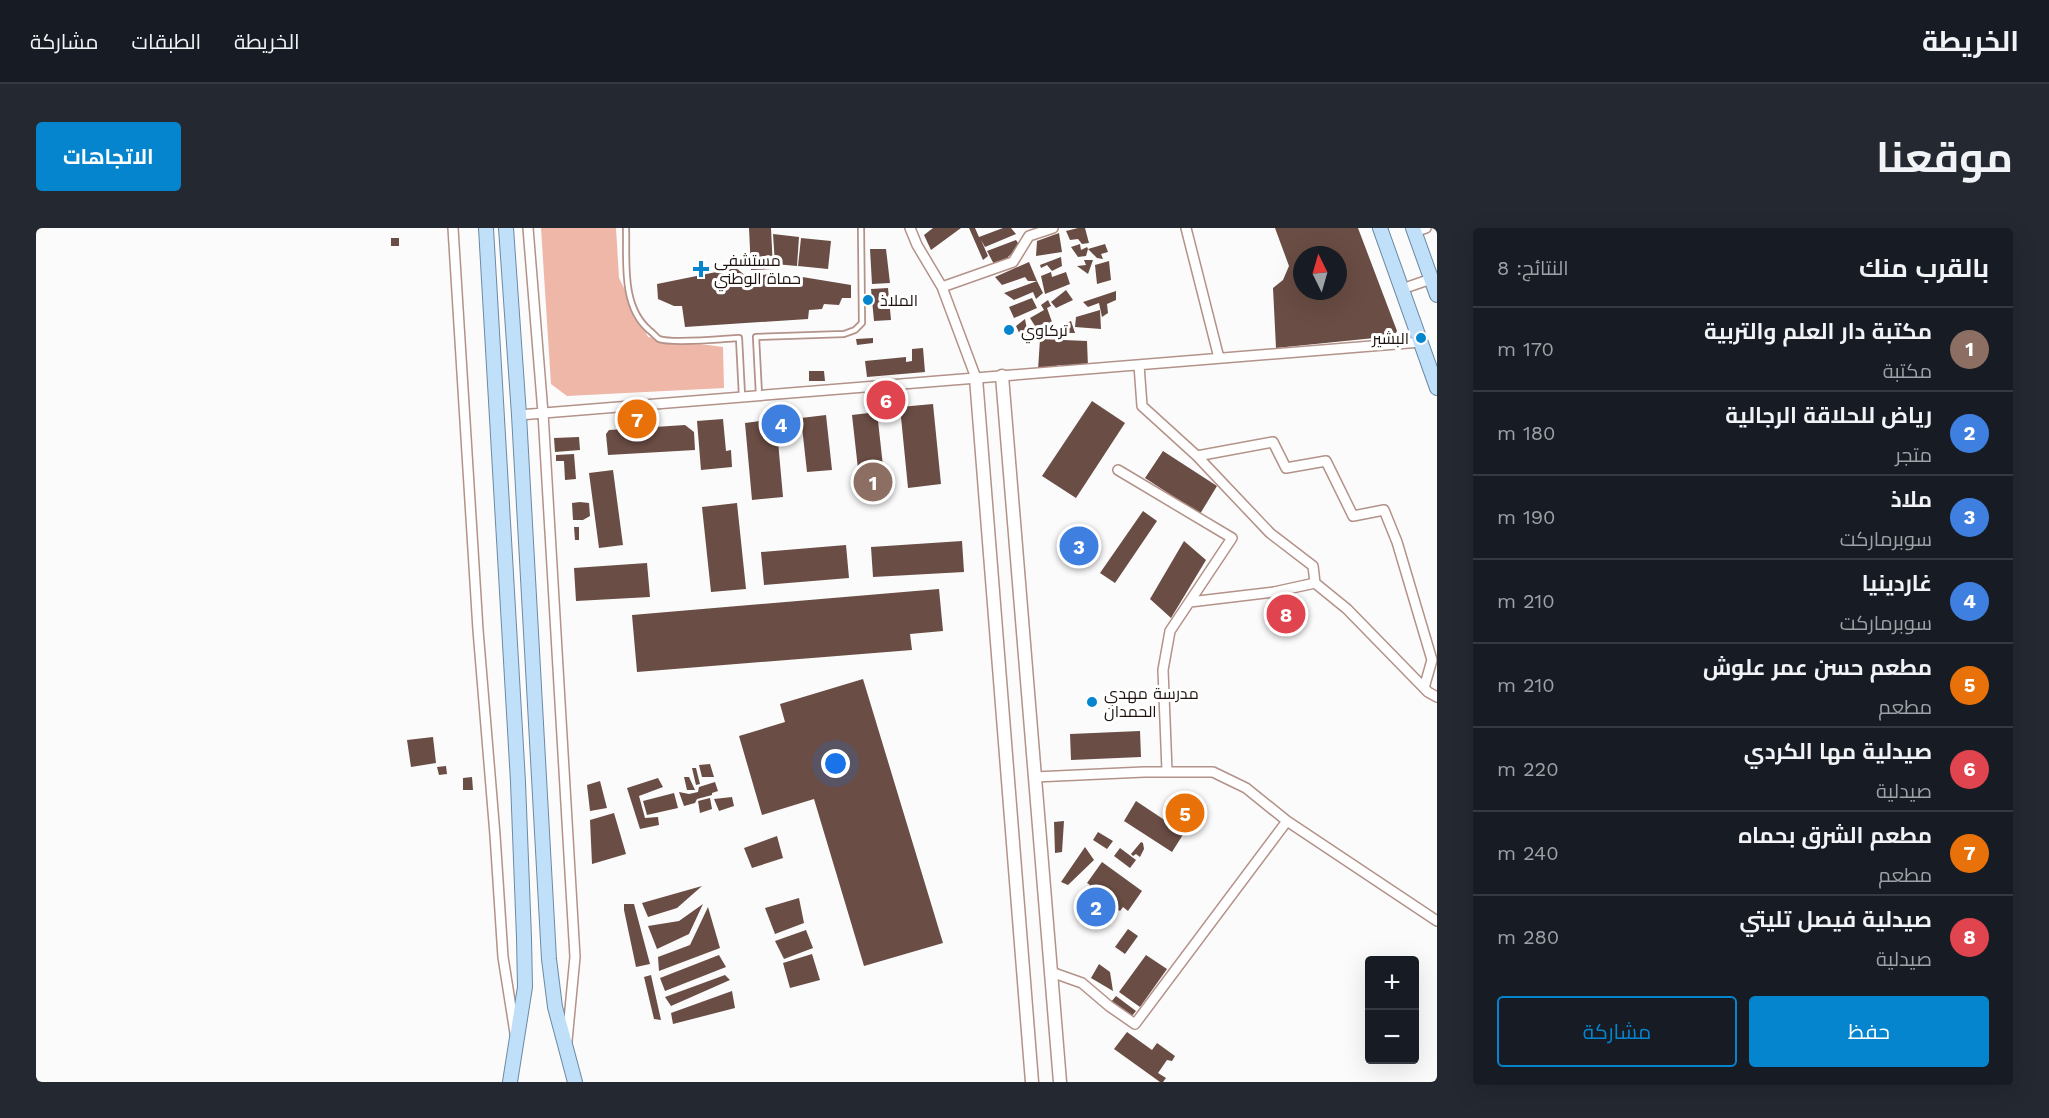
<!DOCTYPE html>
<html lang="ar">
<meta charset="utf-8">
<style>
:root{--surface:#171b24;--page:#242831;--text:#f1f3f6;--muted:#9ea1a6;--line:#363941;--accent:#0585cd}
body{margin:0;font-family:"Work Sans",Cairo,sans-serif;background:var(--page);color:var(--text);direction:rtl}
.controls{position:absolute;right:18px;bottom:18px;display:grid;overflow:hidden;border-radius:6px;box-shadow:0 6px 24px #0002}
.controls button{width:54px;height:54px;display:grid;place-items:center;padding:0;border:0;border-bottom:2px solid var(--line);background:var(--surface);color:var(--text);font:30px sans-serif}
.compass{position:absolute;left:1257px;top:18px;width:54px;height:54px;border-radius:50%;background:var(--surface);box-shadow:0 6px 24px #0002;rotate:355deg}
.you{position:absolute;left:800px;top:536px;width:21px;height:21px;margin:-15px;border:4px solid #fff;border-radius:50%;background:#1a73e8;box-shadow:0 0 0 9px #1a73e833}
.badge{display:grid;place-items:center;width:39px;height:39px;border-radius:50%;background:var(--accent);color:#fff;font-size:20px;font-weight:700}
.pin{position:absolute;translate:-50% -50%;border:3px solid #fff;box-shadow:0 2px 6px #0006}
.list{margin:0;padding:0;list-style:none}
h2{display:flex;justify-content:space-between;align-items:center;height:78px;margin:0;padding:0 24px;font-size:26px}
h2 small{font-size:20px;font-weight:400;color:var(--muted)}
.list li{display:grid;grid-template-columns:39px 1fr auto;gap:18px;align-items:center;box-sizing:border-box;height:84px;padding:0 24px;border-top:2px solid var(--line)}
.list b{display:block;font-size:22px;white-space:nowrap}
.list p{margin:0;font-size:20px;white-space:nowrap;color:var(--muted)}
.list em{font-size:20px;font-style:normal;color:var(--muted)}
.actions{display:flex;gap:12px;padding:18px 24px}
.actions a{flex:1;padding:14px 0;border:2px solid var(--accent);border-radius:6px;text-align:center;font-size:21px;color:var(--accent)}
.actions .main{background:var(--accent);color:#fff}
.map{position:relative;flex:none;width:1401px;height:854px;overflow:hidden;direction:ltr;border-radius:6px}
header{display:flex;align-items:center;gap:36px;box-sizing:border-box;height:84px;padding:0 30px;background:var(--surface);border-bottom:2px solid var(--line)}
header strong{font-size:28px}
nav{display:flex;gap:33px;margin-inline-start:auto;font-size:21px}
.intro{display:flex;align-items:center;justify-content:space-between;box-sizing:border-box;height:144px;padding:0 36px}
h1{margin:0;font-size:42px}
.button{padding:15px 27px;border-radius:6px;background:var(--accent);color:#fff;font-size:21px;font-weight:700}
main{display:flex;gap:36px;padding:0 36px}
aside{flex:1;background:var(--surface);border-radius:6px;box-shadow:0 6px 24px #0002}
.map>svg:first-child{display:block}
.forest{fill:#efb7a7}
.building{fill:#6a4d44;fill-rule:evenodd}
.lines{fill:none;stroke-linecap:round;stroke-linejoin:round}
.lane-casing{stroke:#b39289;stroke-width:8}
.street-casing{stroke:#b39289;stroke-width:12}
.secondary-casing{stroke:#b39289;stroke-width:15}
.primary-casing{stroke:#6c89a3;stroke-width:16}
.lane{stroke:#fff;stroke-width:4.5}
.street{stroke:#fff;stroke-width:9}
.secondary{stroke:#fff;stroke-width:12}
.primary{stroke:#c0dff8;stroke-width:14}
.poi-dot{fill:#0585cd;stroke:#fff;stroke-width:2}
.labels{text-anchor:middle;stroke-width:6;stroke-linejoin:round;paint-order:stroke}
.poi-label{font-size:16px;fill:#1f130f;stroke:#fff;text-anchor:start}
</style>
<header>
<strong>الخريطة</strong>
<nav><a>الخريطة</a><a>الطبقات</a><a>مشاركة</a></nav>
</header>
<div class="intro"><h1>موقعنا</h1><a class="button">الاتجاهات</a></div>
<main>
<aside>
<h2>بالقرب منك<small>النتائج: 8</small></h2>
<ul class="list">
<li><span class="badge" style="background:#8d6e63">1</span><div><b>مكتبة دار العلم والتربية</b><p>مكتبة</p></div><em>170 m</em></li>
<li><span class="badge" style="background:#3f7fe0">2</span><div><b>رياض للحلاقة الرجالية</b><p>متجر</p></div><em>180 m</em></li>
<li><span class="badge" style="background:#3f7fe0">3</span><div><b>ملاذ</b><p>سوبرماركت</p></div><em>190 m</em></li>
<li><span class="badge" style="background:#3f7fe0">4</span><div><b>غاردينيا</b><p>سوبرماركت</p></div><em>210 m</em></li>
<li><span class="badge" style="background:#e8710a">5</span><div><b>مطعم حسن عمر علوش</b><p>مطعم</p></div><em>210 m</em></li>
<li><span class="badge" style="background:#e0444e">6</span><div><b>صيدلية مها الكردي</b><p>صيدلية</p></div><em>220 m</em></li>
<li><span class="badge" style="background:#e8710a">7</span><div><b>مطعم الشرق بحماه</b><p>مطعم</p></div><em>240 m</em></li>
<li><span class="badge" style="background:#e0444e">8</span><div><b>صيدلية فيصل تليتي</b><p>صيدلية</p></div><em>280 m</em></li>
</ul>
<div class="actions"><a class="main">حفظ</a><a>مشاركة</a></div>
</aside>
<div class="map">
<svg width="1401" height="854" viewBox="0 0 1401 854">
<rect width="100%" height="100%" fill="#fbfbfb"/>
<path class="forest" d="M 505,0 L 580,0 L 583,50 L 612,109 L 687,119 L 688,160 L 531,168 L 515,156 Z"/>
<path class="building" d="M 713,0 L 735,0 L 737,41 L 715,42 Z
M 897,0 L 925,0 L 895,22 L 888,7 Z
M 933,0 L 939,0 L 943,9 L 967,0 L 975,0 L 980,6 L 949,19 L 945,12 L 952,28 L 947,32 Z
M 1042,0 L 1049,0 L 1053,15 L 1046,16 L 1042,11 L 1034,12 L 1030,3 Z
M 1239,0 L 1322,0 L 1361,103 L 1358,108 L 1240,120 L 1237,60 L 1247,52 L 1253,38 ZM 1266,27 L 1302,27 L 1302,63 L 1266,63 Z
M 1023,5 L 1026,24 L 1000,28 L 1001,13 Z
M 737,6 L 763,9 L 761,38 L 739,36 Z
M 355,10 L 363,10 L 363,18 L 355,18 Z
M 765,10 L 795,13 L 792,41 L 762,38 Z
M 980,12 L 984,18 L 972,29 L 972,35 L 960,40 L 951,23 Z
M 1044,16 L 1045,22 L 1051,19 L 1052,21 L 1069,16 L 1072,24 L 1065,26 L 1067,31 L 1061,30 L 1052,21 L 1050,28 L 1042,29 L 1035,19 Z
M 834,21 L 850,21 L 854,55 L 836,56 Z
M 1025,29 L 1026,38 L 1016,43 L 1011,37 L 1005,40 L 1004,37 Z
M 1048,32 L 1057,32 L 1052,46 L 1041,38 L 1050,37 Z
M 1073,33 L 1075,52 L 1061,56 L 1059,37 Z
M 993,34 L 1001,53 L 992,53 L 989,49 L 966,57 L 959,49 Z
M 700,40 L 711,49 L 742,45 L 815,57 L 815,70 L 806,70 L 803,77 L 788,76 L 786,81 L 773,82 L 772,91 L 649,99 L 646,78 L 638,78 L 622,71 L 621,56 Z
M 1015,44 L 1016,49 L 1030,44 L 1034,56 L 1009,66 L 1005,48 Z
M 1001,53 L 1007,65 L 1000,71 L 997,64 L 978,72 L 968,65 Z
M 852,60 L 855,92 L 838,93 L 835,61 Z
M 1030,62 L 1037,72 L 1020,80 L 1015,74 Z
M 1080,63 L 1080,72 L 1071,76 L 1072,85 L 1066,89 L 1063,75 L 1052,79 L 1047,74 Z
M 996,70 L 1001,80 L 978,90 L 973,79 Z
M 1012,72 L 1015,78 L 1011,80 L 1016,94 L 999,98 L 994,90 L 1008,82 L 1005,77 Z
M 1064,82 L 1065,101 L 1039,99 L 1040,89 Z
M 989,91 L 991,102 L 995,100 L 997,106 L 986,111 L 980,98 Z
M 1035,93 L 1039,105 L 1032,105 L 1024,98 Z
M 837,110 L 837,115 L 821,117 L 820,111 Z
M 1004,111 L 1051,113 L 1052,139 L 1024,137 L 1002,142 Z
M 887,120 L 889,144 L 831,149 L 829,133 L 870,129 L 870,134 L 876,133 L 876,121 Z
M 773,143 L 788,143 L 789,153 L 773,153 Z
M 1056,173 L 1089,195 L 1040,270 L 1006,248 Z
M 897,176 L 905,256 L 872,260 L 864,179 Z
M 841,184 L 847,238 L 822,241 L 816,187 Z
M 790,187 L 796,242 L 771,244 L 765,190 Z
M 687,191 L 690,223 L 695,222 L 696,239 L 665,242 L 661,193 Z
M 740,191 L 747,269 L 716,272 L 709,195 Z
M 649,197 L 658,204 L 659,222 L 572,227 L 570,206 L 573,202 Z
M 543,209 L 544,222 L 519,224 L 518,210 Z
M 1127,223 L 1181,258 L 1164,286 L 1109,250 Z
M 538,226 L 540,251 L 529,252 L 528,233 L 520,233 L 520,227 Z
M 577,242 L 587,317 L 563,320 L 553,245 Z
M 544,274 L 553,275 L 554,288 L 547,292 L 537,292 L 536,275 Z
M 701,275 L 710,361 L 675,364 L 666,279 Z
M 1107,283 L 1121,293 L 1079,355 L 1064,345 Z
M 538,299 L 543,299 L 543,312 L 539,312 Z
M 926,313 L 928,344 L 837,349 L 835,319 Z
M 1148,313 L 1170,332 L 1135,390 L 1114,371 Z
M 810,317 L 813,350 L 728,357 L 725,324 Z
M 611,335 L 614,369 L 540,373 L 538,340 Z
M 903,361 L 907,403 L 874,406 L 876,422 L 601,444 L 596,387 Z
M 827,451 L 907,715 L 828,738 L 778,571 L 726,587 L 703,508 L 749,494 L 744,476 Z
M 1104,503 L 1105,529 L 1035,532 L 1034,506 Z
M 397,509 L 400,535 L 375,539 L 371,512 Z
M 674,536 L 678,549 L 666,549 L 663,537 Z
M 410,538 L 411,546 L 403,547 L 401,539 Z
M 656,540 L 660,540 L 664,556 L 660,557 Z
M 436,549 L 437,562 L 427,562 L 427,550 Z
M 648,549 L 653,549 L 659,562 L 651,562 Z
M 622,550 L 627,559 L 603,568 L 609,590 L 622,589 L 623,597 L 604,601 L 591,560 Z
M 564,553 L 571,580 L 554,583 L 551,557 Z
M 679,554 L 682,563 L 676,565 L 676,567 L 661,571 L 659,575 L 648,578 L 643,564 L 653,566 L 662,564 L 663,559 Z
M 638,565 L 642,580 L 611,587 L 607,573 Z
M 696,569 L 698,578 L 683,583 L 678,571 Z
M 674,570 L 676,581 L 664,585 L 662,573 Z
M 1100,573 L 1148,605 L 1136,624 L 1088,593 Z
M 578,585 L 590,626 L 556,636 L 554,592 Z
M 1028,593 L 1026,624 L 1019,625 L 1018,594 Z
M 1062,604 L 1077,613 L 1071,621 L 1057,612 Z
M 741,608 L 747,630 L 716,640 L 708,620 Z
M 1105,614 L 1107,615 L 1108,621 L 1104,629 L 1100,626 L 1097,628 L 1095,626 Z
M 1049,619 L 1058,632 L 1032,657 L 1025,654 Z
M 1084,620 L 1100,632 L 1094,640 L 1078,628 Z
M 1066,634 L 1106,663 L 1092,683 L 1087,679 L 1084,683 L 1051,661 L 1054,657 L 1051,655 Z
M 666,658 L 641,680 L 612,689 L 606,675 Z
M 763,670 L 768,695 L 739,706 L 729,680 Z
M 588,676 L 598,676 L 614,736 L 600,739 L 588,682 Z
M 667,676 L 653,706 L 621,721 L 612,698 L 643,693 Z
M 672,679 L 684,720 L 623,743 L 622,729 L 654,717 Z
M 1092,701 L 1102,708 L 1089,726 L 1079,719 Z
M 770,702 L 777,720 L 748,731 L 739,713 Z
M 776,726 L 784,752 L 754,760 L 747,735 Z
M 683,727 L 690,739 L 629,763 L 624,750 Z
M 1110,727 L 1131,741 L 1104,779 L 1083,764 Z
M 1063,736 L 1074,744 L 1077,763 L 1055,750 Z
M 615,747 L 625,792 L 618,791 L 608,749 Z
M 689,747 L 694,752 L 635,778 L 629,769 Z
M 696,763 L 699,780 L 637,796 L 635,785 Z
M 1080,768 L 1100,783 L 1095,789 L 1075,774 Z
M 1091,804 L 1116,822 L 1121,815 L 1139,828 L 1136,833 L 1131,832 L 1122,845 L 1130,850 L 1127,854 L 1124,854 L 1078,821 Z"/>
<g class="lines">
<defs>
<path id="lane" d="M 590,0 C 591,33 585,78 613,102 C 616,104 620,109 623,111 C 637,116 686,111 703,110 L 706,168
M 723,167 L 720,109 L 808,106 L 819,102 L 826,95 L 825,0"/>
<path id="street" d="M 417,0 L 442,402 L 459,607 L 467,729 L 479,805
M 492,0 L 507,185 L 539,729 L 531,813
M 874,0 L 881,17 L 906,59 L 940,150
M 1150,0 L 1183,130
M 1378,4 L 1390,0
M 906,59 L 977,34 L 993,8 L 1017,0
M 1366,61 L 1395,51
M 1103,137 L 1106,178 L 1161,228 L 1234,305 L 1277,338 L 1279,355
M 483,187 L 1385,114
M 1161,228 L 1237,214 L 1250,240 L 1290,233 L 1317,288 L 1348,282 L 1361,314 L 1396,432 L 1388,460
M 1082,242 L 1196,310 L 1134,403 L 1127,442 L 1131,543
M 1154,374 L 1238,364 L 1279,355 L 1311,381 L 1392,464 L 1401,469
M 999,549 L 1108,544 L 1177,544 L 1210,560 L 1251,593 L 1401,693
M 1015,744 L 1046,755 L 1073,778 L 1099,796 L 1251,593"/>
<path id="secondary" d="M 966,148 L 1024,854
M 940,150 L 996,854"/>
<path id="primary" d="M 450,0 L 482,554 L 488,710 L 489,759 L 474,854
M 470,0 L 483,187 L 513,731 L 519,779 L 539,854
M 1344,0 L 1401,160
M 1377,0 L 1401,67"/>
</defs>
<use href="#lane" class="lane-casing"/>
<use href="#street" class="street-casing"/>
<use href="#secondary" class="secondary-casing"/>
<use href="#primary" class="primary-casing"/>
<use href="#lane" class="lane"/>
<use href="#street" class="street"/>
<use href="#secondary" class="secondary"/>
<use href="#primary" class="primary"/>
</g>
<g class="poi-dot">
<path d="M662 32h6v6h6v6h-6v6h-6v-6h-6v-6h6z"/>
<circle cx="832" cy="72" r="6"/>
<circle cx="973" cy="102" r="6"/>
<circle cx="1385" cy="110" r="6"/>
<circle cx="1056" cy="474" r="6"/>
</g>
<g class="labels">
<g class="poi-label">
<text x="678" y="38">مستشفى<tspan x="678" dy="18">حماة الوطني</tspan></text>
<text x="844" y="78">الملاذ</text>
<text x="985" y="108">تركاوي</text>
<text x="1373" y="116" text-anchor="end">البشير</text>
<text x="1068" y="471">مدرسة مهدي<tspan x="1068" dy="18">الحمدان</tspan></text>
</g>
</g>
</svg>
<div class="controls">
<button>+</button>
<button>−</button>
</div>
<svg class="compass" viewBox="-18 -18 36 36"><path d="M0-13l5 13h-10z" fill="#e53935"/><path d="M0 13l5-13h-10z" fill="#9ea1a6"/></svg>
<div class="you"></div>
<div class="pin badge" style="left:837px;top:254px;background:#8d6e63">1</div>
<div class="pin badge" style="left:1060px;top:679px;background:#3f7fe0">2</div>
<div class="pin badge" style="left:1043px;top:318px;background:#3f7fe0">3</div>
<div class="pin badge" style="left:745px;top:196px;background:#3f7fe0">4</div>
<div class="pin badge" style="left:1149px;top:585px;background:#e8710a">5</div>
<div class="pin badge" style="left:850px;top:172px;background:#e0444e">6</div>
<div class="pin badge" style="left:601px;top:191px;background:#e8710a">7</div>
<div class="pin badge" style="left:1250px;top:386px;background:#e0444e">8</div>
</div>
</main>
